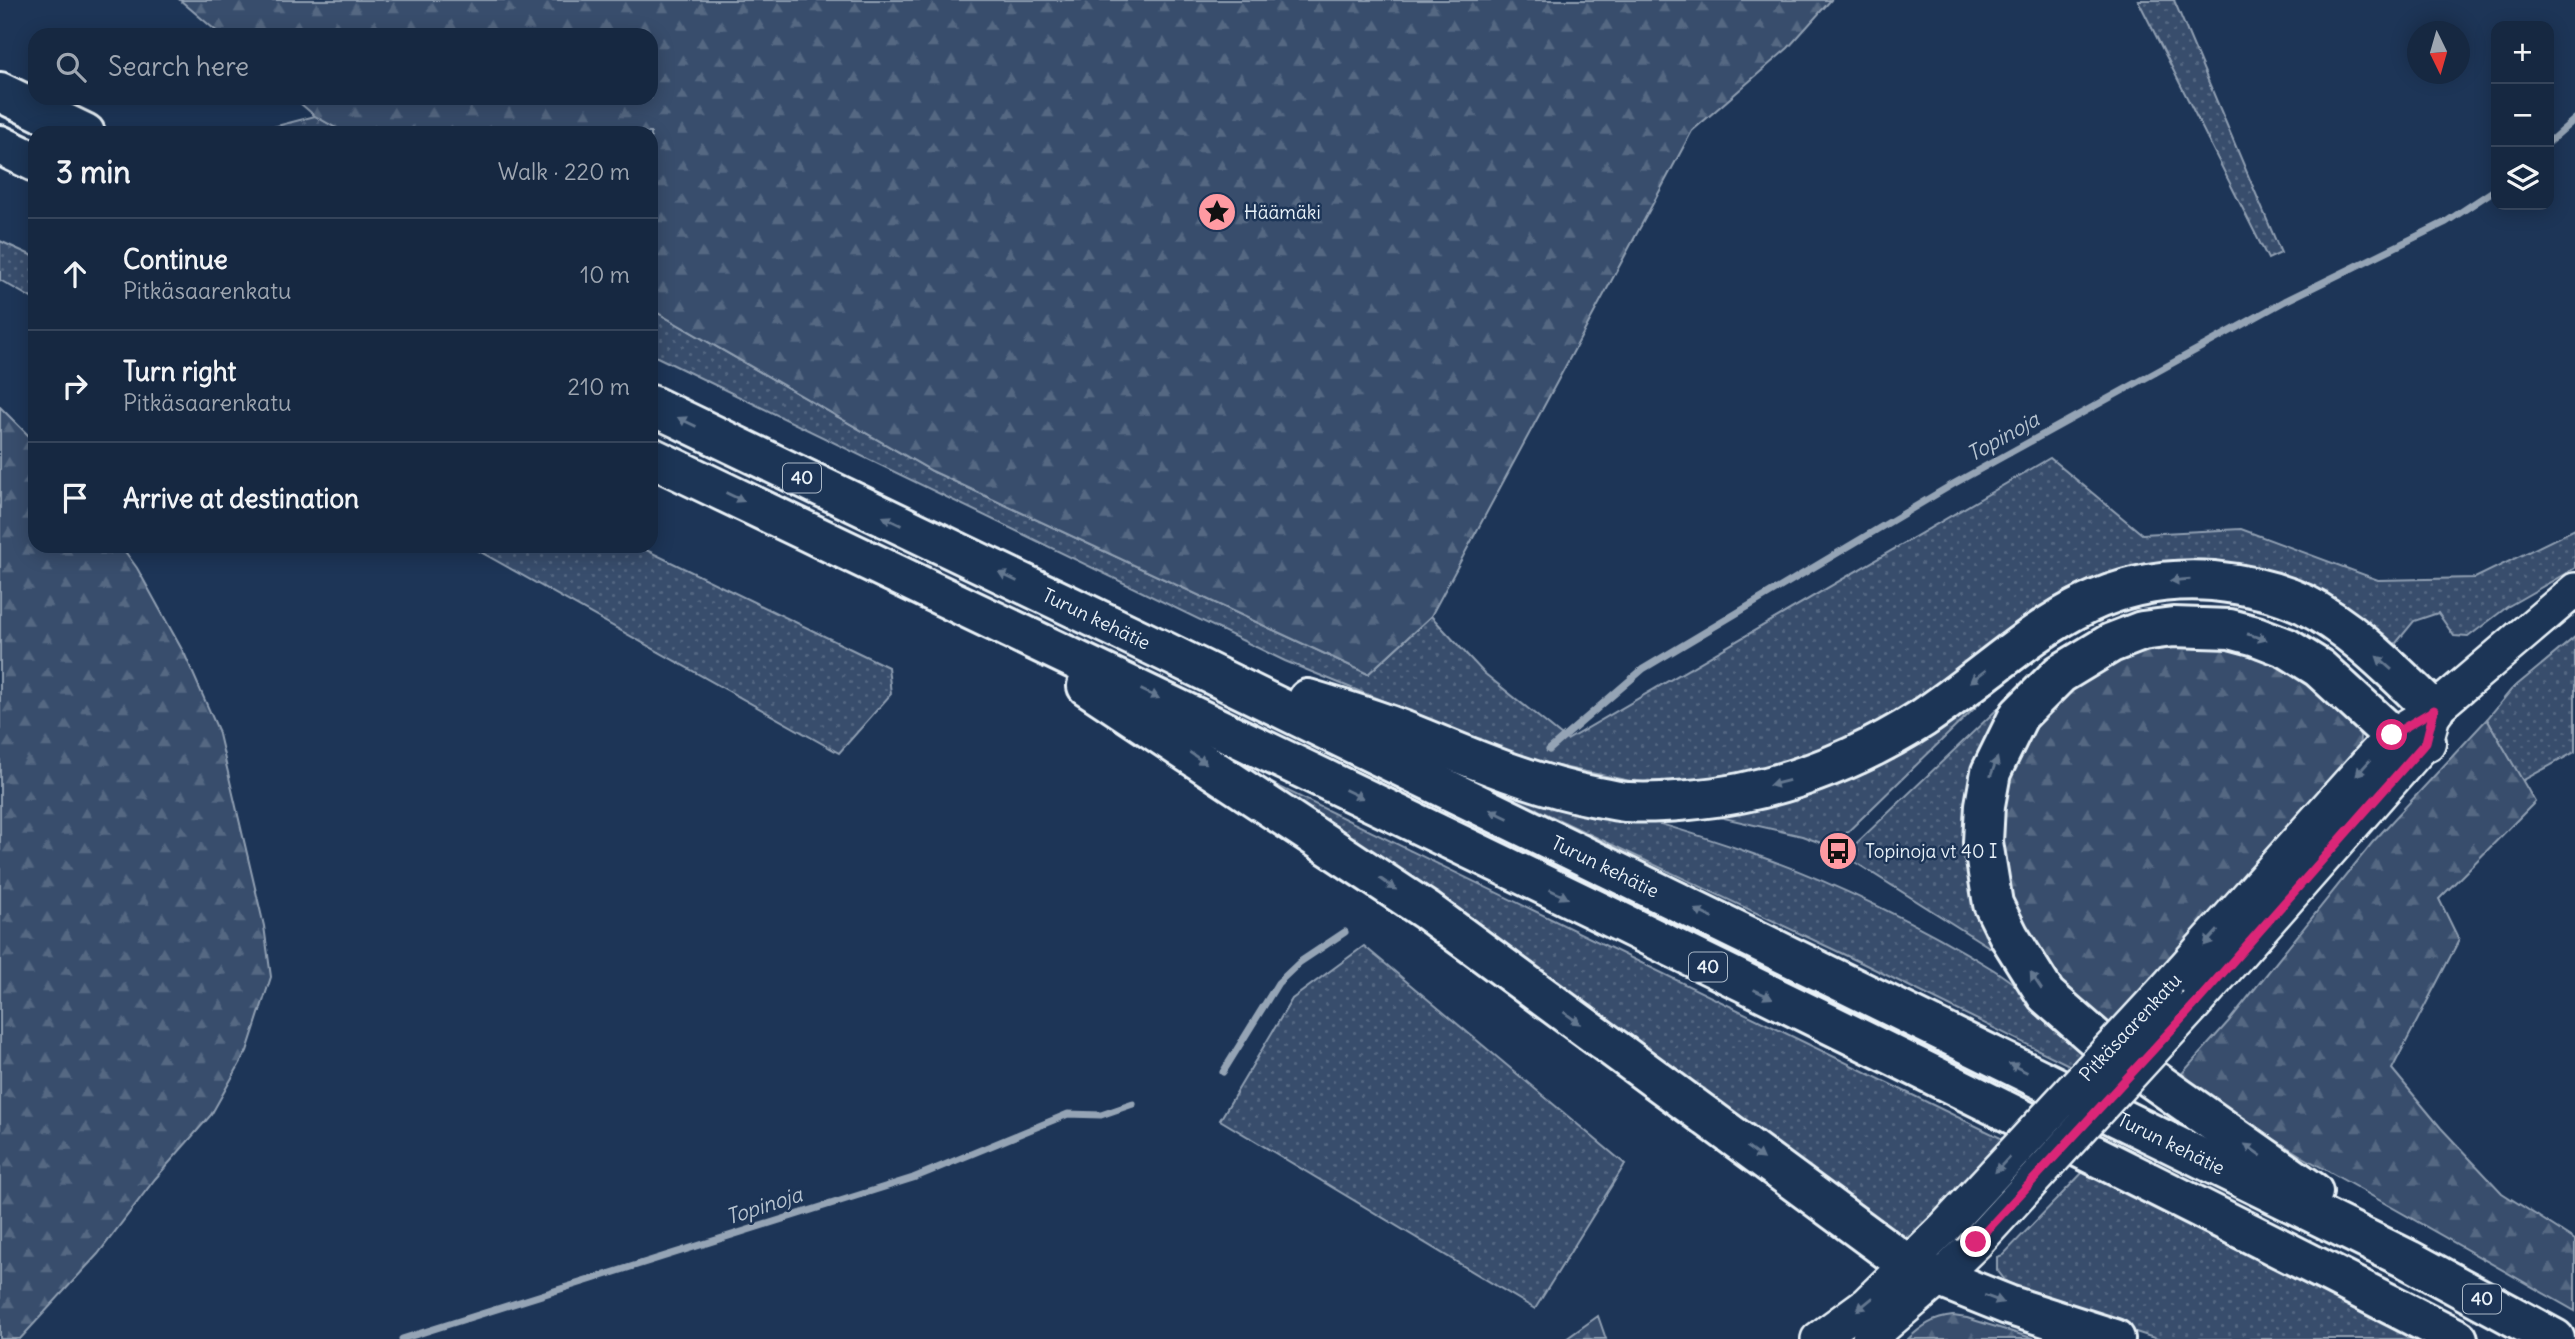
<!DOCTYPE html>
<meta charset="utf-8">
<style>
:root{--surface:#162841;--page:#1f3048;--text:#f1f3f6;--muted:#9ea6b1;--line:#35445a}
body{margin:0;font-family:Delius,sans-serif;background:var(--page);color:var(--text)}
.controls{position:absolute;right:21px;top:21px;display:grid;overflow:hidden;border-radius:14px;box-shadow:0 4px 18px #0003}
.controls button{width:63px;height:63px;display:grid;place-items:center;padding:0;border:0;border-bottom:2px solid var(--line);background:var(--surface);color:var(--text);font:35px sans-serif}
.compass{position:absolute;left:2407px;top:21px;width:63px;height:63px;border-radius:50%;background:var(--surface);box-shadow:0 4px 18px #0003;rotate:175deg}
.stop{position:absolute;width:21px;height:21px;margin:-16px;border:5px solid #db2777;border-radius:50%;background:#fff}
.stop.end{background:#db2777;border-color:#fff;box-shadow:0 2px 7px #0008}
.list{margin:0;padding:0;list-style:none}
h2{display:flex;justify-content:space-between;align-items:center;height:91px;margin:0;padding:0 28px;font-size:30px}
h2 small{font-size:23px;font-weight:400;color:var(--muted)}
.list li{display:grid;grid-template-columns:46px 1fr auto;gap:21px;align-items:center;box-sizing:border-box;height:112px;padding:0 28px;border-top:2px solid var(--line)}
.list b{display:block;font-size:26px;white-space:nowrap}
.list p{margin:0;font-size:23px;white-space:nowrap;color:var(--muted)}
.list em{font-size:23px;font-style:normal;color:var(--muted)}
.icon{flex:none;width:38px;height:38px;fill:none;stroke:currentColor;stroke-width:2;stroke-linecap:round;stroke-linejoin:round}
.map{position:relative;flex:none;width:2575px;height:1339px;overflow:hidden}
.search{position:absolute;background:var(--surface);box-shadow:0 4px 18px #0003;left:28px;top:28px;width:630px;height:77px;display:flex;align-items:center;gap:18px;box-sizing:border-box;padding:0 24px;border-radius:21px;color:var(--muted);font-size:26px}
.panel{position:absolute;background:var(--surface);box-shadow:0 4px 18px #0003;left:28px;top:126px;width:630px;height:427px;border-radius:21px}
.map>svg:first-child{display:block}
.grass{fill:url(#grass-dots);stroke:#909fb2;stroke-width:2}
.forest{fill:url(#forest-firs);stroke:#909fb2;stroke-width:2}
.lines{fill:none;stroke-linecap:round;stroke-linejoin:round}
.stream{stroke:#95a4b5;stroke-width:7}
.minor-casing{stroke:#e8f1f8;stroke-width:38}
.highway-casing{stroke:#e8f1f8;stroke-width:44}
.minor{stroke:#1d3557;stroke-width:33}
.highway{stroke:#1d3557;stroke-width:38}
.minor-bridge-casing{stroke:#e8f1f8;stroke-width:38;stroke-linecap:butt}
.minor-bridge{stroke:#1d3557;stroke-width:33}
.oneway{fill:#64778f}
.route{stroke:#db2777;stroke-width:9}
.labels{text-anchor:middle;stroke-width:5;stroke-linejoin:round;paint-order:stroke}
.shield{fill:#1d3557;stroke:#abb9c8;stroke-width:2}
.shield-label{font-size:18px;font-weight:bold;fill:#e8f1f8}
.poi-label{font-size:19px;fill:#e8f1f8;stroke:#1d3557;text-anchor:start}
.street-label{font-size:19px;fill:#e8f1f8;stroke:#1d3557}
.water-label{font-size:21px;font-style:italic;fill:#b7c4d1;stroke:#1d3557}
</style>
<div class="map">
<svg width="2575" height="1339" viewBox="0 0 2575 1339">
<defs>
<pattern id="grass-dots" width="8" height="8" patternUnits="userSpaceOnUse" patternTransform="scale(1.75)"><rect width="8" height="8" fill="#374d6c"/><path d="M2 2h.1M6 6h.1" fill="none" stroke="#546782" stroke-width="1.8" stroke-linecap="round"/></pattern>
<pattern id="forest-firs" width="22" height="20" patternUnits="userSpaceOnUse" patternTransform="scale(1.75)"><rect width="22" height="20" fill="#374d6c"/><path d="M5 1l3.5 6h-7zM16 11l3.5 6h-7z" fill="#546782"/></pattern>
</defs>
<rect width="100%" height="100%" fill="#1d3557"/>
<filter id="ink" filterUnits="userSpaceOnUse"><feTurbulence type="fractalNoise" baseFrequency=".0143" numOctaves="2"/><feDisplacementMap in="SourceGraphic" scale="14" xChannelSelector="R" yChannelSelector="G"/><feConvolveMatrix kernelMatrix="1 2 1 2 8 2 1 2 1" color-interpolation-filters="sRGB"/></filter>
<g filter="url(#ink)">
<path class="grass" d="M 2138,0 L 2174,0 L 2281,253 L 2268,259 Z
M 315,116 L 345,133 L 250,133 Z
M 0,241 L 35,257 L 35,300 L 0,280 Z
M 651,309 L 932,471 L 1368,674 L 1431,616 L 1484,673 L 1567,740 L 2050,458 L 2142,534 L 2241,529 L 2378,580 L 2475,578 L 2575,529 L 2575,568 L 2507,607 L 2468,637 L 2454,636 L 2438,613 L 2414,621 L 2392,648 L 2180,565 L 2097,579 L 2016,627 L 1894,718 L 1830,750 L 1736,777 L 1650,785 L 1528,760 L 1285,661 L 651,354 Z
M 470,546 L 638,546 L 888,667 L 891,694 L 839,753 Z
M 2575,637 L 2575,752 L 2522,781 L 2487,719 L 2511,690 Z
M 1974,693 L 1980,703 L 1832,847 L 1802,836 L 1702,813 Z
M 2010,697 L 2008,959 L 1844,855 Z
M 1212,754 L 2007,1141 L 1906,1249 Z
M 1450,768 C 1552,795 1657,819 1756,855 C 1833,882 1924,926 1994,970 C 2029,993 2061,1021 2094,1048 L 2077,1069 L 1862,963 Z
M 1364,946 L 1625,1164 L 1535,1309 L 1220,1120 L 1292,999 Z
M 2085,1170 L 2264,1259 L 2414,1339 L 2157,1339 L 2032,1298 L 2008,1284 L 1997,1270 L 1997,1257 L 2003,1255 Z"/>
<path class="forest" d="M 180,0 L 1831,0 L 1788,48 L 1692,131 L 1431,616 L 1368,674 L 932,471 L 651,309 L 651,133 L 345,133 L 315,116 L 294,98 L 651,98 L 651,35 L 221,35 Z
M 0,407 L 35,442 L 35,546 L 121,546 L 137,568 L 185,655 L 218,730 L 264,926 L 271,977 L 247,1051 L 211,1115 L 155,1179 L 98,1254 L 20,1339 L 0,1339 Z
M 2177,645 L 2242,649 L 2307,678 L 2355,723 L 2360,736 L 2359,754 L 2108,1032 L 2082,1011 L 2021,932 L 1996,846 L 2007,777 L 2022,746 L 2055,704 L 2072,688 L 2110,664 L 2131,655 Z
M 2487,719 L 2535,802 L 2439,899 L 2459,940 L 2392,1069 L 2441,1128 L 2502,1193 L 2575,1240 L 2575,1311 L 2303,1157 L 2177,1079 L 2229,1021 L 2372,843 Z
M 1598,1316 L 1606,1339 L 1566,1339 Z
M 1953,1316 L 1967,1318 L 2035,1339 L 1908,1339 C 1922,1326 1933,1318 1953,1316 Z"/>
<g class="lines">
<path class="stream" d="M 2549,142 L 2575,119
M 1549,750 L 1643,669 L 1955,483 L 2285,301 L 2446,222 L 2496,189
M 1223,1072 L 1278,983 L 1300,962 L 1345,932
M 402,1339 L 913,1178 L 1068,1114 L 1101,1115 L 1133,1104"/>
<defs>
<path id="minor" d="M 2165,989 L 2392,735 L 2434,710 L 2575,590
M 2196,1003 L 2426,742 L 2432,719
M 1818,1339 L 1866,1304 L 1944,1228
M 1869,1339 L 1940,1278 L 1976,1243"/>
<g id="highway">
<path d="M 0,92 L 85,133"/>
<path d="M 0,145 L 35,162"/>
<path id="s1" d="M 651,405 L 1166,652 L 1848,985 L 2409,1260 L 2555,1339"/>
<path d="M 651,457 C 1256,746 1862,1033 2458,1339"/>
<path d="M 1087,686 L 1427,911 L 1908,1265 L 2008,1305 L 2115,1339"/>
<path d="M 1308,699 C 1338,708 1368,717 1397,728 C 1463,754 1527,784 1597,797 C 1607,798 1618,802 1628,802 C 1660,804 1708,799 1740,793 C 1805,780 1867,754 1923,718 C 2021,652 2082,571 2213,581 C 2243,584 2276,591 2304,604 C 2353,629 2394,672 2434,710"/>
<path d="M 2313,1192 L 2101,1043 L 2046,995 L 2009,936 L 1993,904 L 1983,842 L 1985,805 L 1991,772 L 2019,715 L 2060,674 L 2111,643 L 2142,631 L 2173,627 L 2230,629 L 2256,636 L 2287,648 L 2319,668 L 2392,735 L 2426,742"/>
</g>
</defs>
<use href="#minor" class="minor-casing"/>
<use href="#highway" class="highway-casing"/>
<use href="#minor" class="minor"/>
<use href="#highway" class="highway"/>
<defs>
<path id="minor-bridge" d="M 1944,1228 L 2165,989
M 1976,1243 L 2196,1003"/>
</defs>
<use href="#minor-bridge" class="minor-bridge-casing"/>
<use href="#minor-bridge" class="minor-bridge"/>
</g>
<defs><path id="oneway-solid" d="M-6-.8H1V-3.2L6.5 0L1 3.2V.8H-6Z" transform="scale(1.75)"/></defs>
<g class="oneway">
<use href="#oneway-solid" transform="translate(687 422) rotate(-154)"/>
<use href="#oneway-solid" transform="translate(735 497) rotate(26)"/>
<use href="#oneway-solid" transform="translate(892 521) rotate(-154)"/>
<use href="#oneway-solid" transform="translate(1008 577) rotate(-154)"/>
<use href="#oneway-solid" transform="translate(2180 580) rotate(176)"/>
<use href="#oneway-solid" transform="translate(2257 637) rotate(17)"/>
<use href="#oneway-solid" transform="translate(2384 663) rotate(-139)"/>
<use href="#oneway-solid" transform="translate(1978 676) rotate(143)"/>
<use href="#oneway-solid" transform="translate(1150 694) rotate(26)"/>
<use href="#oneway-solid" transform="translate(1198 758) rotate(34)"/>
<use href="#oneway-solid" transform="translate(1994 767) rotate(-70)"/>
<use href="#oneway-solid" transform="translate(2363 768) rotate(132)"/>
<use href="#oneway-solid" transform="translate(1779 783) rotate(166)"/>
<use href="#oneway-solid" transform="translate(1354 794) rotate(26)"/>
<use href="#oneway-solid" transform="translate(1499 814) rotate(-154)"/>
<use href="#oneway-solid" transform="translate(1388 884) rotate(35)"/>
<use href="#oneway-solid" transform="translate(1559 894) rotate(26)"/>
<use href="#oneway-solid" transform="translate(1704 914) rotate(-154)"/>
<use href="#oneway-solid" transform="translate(2211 938) rotate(132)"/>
<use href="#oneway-solid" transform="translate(2036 981) rotate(-124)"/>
<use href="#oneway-solid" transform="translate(1763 994) rotate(26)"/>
<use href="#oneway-solid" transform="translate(1572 1018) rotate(36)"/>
<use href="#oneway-solid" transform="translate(2018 1068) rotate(-154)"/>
<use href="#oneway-solid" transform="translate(2253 1150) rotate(-145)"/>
<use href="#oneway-solid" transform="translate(1755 1153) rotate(36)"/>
<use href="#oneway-solid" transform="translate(2002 1165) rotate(133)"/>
<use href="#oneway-solid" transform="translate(1994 1299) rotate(21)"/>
<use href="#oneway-solid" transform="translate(1865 1304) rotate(141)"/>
</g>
</g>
<g class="lines" filter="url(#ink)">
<path class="route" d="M 1976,1242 L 2196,1003 L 2426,742 L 2434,710 L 2392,735"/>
</g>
<defs>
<symbol id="sight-disc" viewBox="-11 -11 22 22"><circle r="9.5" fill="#ff9aa2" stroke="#1d3557"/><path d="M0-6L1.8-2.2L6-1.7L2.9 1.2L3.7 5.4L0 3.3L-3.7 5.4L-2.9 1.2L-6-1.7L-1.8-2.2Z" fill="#111"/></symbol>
<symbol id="bus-disc" viewBox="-11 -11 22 22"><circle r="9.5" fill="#ff9aa2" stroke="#1d3557"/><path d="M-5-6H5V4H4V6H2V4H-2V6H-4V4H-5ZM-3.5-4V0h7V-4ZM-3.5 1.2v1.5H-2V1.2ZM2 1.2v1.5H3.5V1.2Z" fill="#111"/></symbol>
</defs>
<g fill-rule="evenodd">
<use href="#sight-disc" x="1195" y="190" width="44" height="44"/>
<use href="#bus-disc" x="1816" y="829" width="44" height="44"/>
</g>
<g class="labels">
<g class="shield">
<rect x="783" y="463.5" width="38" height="29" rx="5"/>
<rect x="1689" y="952.5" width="38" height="29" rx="5"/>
<rect x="2463" y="1284.5" width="38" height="29" rx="5"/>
</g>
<g class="shield-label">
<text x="802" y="484">40</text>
<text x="1708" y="973">40</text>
<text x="2482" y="1305">40</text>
</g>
<g class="poi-label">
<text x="1244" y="219">Häämäki</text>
<text x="1865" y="858">Topinoja vt 40 I</text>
</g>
<g class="street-label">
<text dy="7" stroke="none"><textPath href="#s1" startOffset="494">Turun kehätie</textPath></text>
<text dy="7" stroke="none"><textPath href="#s1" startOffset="1060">Turun kehätie</textPath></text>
<text transform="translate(2130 1027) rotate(-47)" y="7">Pitkäsaarenkatu</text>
<text dy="7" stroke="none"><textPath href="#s1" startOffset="1690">Turun kehätie</textPath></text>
</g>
<g class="water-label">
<text transform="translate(2003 437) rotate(-29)" y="7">Topinoja</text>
<text transform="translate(764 1206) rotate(-18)" y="7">Topinoja</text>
</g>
</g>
</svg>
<div class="controls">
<button>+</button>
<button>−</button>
<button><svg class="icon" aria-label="layers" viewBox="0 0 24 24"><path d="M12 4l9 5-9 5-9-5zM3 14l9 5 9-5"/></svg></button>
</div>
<svg class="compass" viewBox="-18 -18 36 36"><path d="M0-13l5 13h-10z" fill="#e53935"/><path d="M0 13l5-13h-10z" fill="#9ea6b1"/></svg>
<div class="stop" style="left:2392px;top:735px"></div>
<div class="stop end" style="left:1976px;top:1242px"></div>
<div class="search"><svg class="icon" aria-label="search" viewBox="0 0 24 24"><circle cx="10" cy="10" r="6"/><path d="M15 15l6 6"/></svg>Search here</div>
<section class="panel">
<h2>3 min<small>Walk · 220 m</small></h2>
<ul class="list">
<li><svg class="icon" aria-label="ahead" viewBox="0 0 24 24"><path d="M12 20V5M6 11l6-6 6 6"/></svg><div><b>Continue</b><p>Pitkäsaarenkatu</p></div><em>10 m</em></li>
<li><svg class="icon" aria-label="right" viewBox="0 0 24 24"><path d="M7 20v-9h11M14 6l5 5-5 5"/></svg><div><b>Turn right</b><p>Pitkäsaarenkatu</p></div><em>210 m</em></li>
<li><svg class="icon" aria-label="arrive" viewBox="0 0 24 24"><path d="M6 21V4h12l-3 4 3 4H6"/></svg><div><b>Arrive at destination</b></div></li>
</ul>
</section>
</div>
